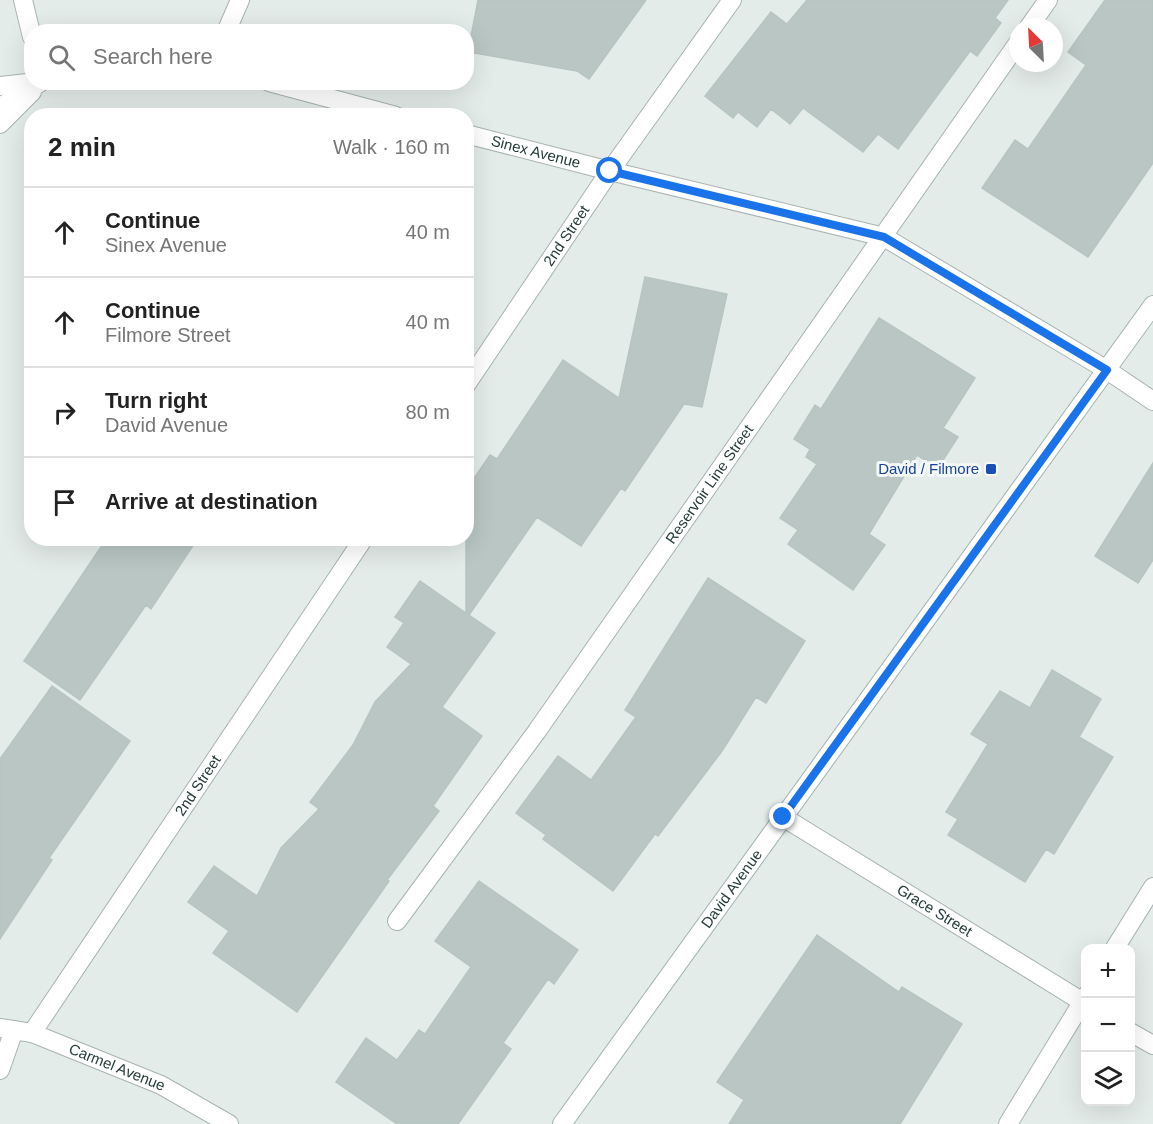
<!DOCTYPE html>
<meta charset="utf-8">
<style>
:root{--surface:#fff;--page:#f2f2f2;--text:#222;--muted:#767676;--line:#e0e0e0}
body{margin:0;font-family:Arial,sans-serif;background:var(--page);color:var(--text)}
.controls{position:absolute;right:18px;bottom:18px;display:grid;overflow:hidden;border-radius:12px;box-shadow:0 6px 24px #0002}
.controls button{width:54px;height:54px;display:grid;place-items:center;padding:0;border:0;border-bottom:2px solid var(--line);background:var(--surface);color:var(--text);font:30px sans-serif}
.compass{position:absolute;left:1009px;top:18px;width:54px;height:54px;border-radius:50%;background:var(--surface);box-shadow:0 6px 24px #0002;rotate:336deg}
.stop{position:absolute;width:18px;height:18px;margin:-14px;border:4px solid #1a73e8;border-radius:50%;background:#fff}
.stop.end{background:#1a73e8;border-color:#fff;box-shadow:0 2px 6px #0008}
.list{margin:0;padding:0;list-style:none}
h2{display:flex;justify-content:space-between;align-items:center;height:78px;margin:0;padding:0 24px;font-size:26px}
h2 small{font-size:20px;font-weight:400;color:var(--muted)}
.list li{display:grid;grid-template-columns:39px 1fr auto;gap:18px;align-items:center;box-sizing:border-box;height:90px;padding:0 24px;border-top:2px solid var(--line)}
.list b{display:block;font-size:22px;white-space:nowrap}
.list p{margin:0;font-size:20px;white-space:nowrap;color:var(--muted)}
.list em{font-size:20px;font-style:normal;color:var(--muted)}
.icon{flex:none;width:33px;height:33px;fill:none;stroke:currentColor;stroke-width:2;stroke-linecap:round;stroke-linejoin:round}
.map{position:relative;flex:none;width:1153px;height:1124px;overflow:hidden}
.search{position:absolute;background:var(--surface);box-shadow:0 6px 24px #0002;left:24px;top:24px;width:450px;height:66px;display:flex;align-items:center;gap:15px;box-sizing:border-box;padding:0 21px;border-radius:24px;color:var(--muted);font-size:22px}
.panel{position:absolute;background:var(--surface);box-shadow:0 6px 24px #0002;left:24px;top:108px;width:450px;height:438px;border-radius:24px}
.map>svg:first-child{display:block}
.building{fill:#b9c6c3;stroke:#b7c5c2;stroke-width:1.5}
.lines{fill:none;stroke-linecap:round;stroke-linejoin:round}
.service-casing{stroke:#a7b3b2;stroke-width:20}
.minor-casing{stroke:#a7b3b2;stroke-width:20}
.tertiary-casing{stroke:#a7b3b2;stroke-width:20}
.secondary-casing{stroke:#a0b3b0;stroke-width:20}
.service{stroke:#fff;stroke-width:18}
.minor{stroke:#fff;stroke-width:18}
.tertiary{stroke:#fff;stroke-width:18}
.secondary{stroke:#fff;stroke-width:18}
.route{stroke:#1a73e8;stroke-width:8}
.transit-dot{fill:#1a4fb4;stroke:#f4f8f7;stroke-width:2}
.labels{text-anchor:middle;stroke-width:6;stroke-linejoin:round;paint-order:stroke}
.street-label{font-size:15px;fill:#253b3a;stroke:#f4f8f7}
.transit-label{font-size:15px;fill:#164399;stroke:#f4f8f7;text-anchor:end}
</style>
<div class="map">
<svg width="1153" height="1124" viewBox="0 0 1153 1124">
<rect width="100%" height="100%" fill="#e4ecea"/>
<path class="building" d="M 478,0 L 646,0 L 589,79 L 577,71 L 468,52 Z
M 807,0 L 1008,0 L 995,18 L 1001,23 L 977,56 L 970,51 L 898,149 L 878,134 L 863,152 L 803,108 L 790,124 L 771,109 L 757,127 L 738,112 L 733,118 L 705,96 L 771,12 L 787,24 Z
M 1105,0 L 1153,0 L 1153,163 L 1088,257 L 982,188 L 1015,140 L 1028,149 L 1086,65 L 1068,52 Z
M 645,277 L 727,294 L 702,407 L 684,404 L 625,491 L 621,488 L 581,546 L 537,517 L 469,615 L 495,633 L 442,707 L 482,736 L 433,806 L 439,811 L 387,880 L 389,881 L 297,1012 L 213,953 L 229,931 L 188,902 L 214,866 L 257,896 L 281,848 L 319,809 L 310,802 L 353,745 L 375,702 L 411,664 L 387,647 L 404,623 L 395,617 L 420,581 L 466,613 L 466,490 L 490,455 L 497,459 L 563,360 L 619,398 Z
M 879,318 L 975,378 L 943,428 L 958,437 L 938,468 L 917,455 L 869,534 L 885,545 L 853,590 L 788,544 L 798,530 L 780,518 L 817,464 L 806,457 L 810,449 L 794,439 L 815,405 L 821,409 Z
M 1153,463 L 1153,560 L 1138,583 L 1095,556 Z
M 107,538 L 198,538 L 151,609 L 146,605 L 80,700 L 24,661 Z
M 708,578 L 805,641 L 766,703 L 756,697 L 722,751 L 658,836 L 655,834 L 613,891 L 543,839 L 546,835 L 516,813 L 558,756 L 591,780 L 636,717 L 625,710 Z
M 1052,670 L 1101,699 L 1079,737 L 1113,757 L 1054,854 L 1046,849 L 1025,882 L 948,835 L 958,819 L 946,812 L 988,744 L 971,734 L 1000,691 L 1030,708 Z
M 52,686 L 130,741 L 49,858 L 52,860 L 0,939 L 0,759 Z
M 479,881 L 578,950 L 554,984 L 548,979 L 503,1043 L 511,1049 L 458,1124 L 397,1124 L 336,1082 L 366,1038 L 397,1060 L 419,1030 L 425,1034 L 471,967 L 435,941 Z
M 817,935 L 899,992 L 902,987 L 962,1024 L 900,1124 L 729,1124 L 744,1100 L 717,1082 Z"/>
<g class="lines">
<defs>
<g id="service">
<path d="M 1029,27 L 1048,0"/>
<path id="s1" d="M 397,921 L 537,731 L 1018,43"/>
<path d="M 0,1070 L 14,1030"/>
</g>
<g id="minor">
<path d="M 0,124 L 32,92"/>
<path d="M 1107,370 L 1153,401"/>
<path id="s2" d="M 466,385 L 610,171 L 732,0"/>
<path id="s3" d="M 783,817 L 1086,1004"/>
<path d="M 1115,948 L 1153,887"/>
<path id="s4" d="M 0,1028 L 32,1033 L 161,1085 L 229,1124"/>
<path d="M 1130,1032 L 1153,1045"/>
<path id="s5" d="M 32,1033 L 364,538"/>
<path d="M 1008,1124 L 1086,996"/>
</g>
<g id="tertiary">
<path d="M 23,0 L 32,37"/>
<path d="M 226,32 L 240,0"/>
<path d="M 269,82 L 396,116"/>
<path d="M 0,86 L 36,82"/>
<path d="M 0,107 L 41,82"/>
<path id="s6" d="M 466,134 L 610,171 L 884,237 L 1107,370"/>
</g>
<g id="secondary">
<path id="s7" d="M 562,1124 L 1153,305"/>
</g>
</defs>
<use href="#service" class="service-casing"/>
<use href="#minor" class="minor-casing"/>
<use href="#tertiary" class="tertiary-casing"/>
<use href="#secondary" class="secondary-casing"/>
<use href="#service" class="service"/>
<use href="#minor" class="minor"/>
<use href="#tertiary" class="tertiary"/>
<use href="#secondary" class="secondary"/>
</g>
<g class="lines">
<path class="route" d="M 610,171 L 884,237 L 1107,370 L 783,817"/>
</g>
<rect class="transit-dot" x="985" y="463" width="12" height="12" rx="3"/>
<g class="labels">
<g class="street-label">
<text dy="5" stroke="none"><textPath href="#s6" startOffset="72">Sinex Avenue</textPath></text>
<text dy="5" stroke="none"><textPath href="#s2" startOffset="180">2nd Street</textPath></text>
<text dy="5" stroke="none"><textPath href="#s1" startOffset="537">Reservoir Line Street</textPath></text>
<text dy="5" stroke="none"><textPath href="#s5" startOffset="298">2nd Street</textPath></text>
<text dy="5" stroke="none"><textPath href="#s7" startOffset="290">David Avenue</textPath></text>
<text dy="5" stroke="none"><textPath href="#s3" startOffset="178">Grace Street</textPath></text>
<text dy="5" stroke="none"><textPath href="#s4" startOffset="124">Carmel Avenue</textPath></text>
</g>
<g class="transit-label">
<text x="979" y="474">David / Filmore</text>
</g>
</g>
</svg>
<div class="controls">
<button>+</button>
<button>−</button>
<button><svg class="icon" aria-label="layers" viewBox="0 0 24 24"><path d="M12 4l9 5-9 5-9-5zM3 14l9 5 9-5"/></svg></button>
</div>
<svg class="compass" viewBox="-18 -18 36 36"><path d="M0-13l5 13h-10z" fill="#e53935"/><path d="M0 13l5-13h-10z" fill="#767676"/></svg>
<div class="stop" style="left:610px;top:171px"></div>
<div class="stop end" style="left:783px;top:817px"></div>
<div class="search"><svg class="icon" aria-label="search" viewBox="0 0 24 24"><circle cx="10" cy="10" r="6"/><path d="M15 15l6 6"/></svg>Search here</div>
<section class="panel">
<h2>2 min<small>Walk · 160 m</small></h2>
<ul class="list">
<li><svg class="icon" aria-label="ahead" viewBox="0 0 24 24"><path d="M12 20V5M6 11l6-6 6 6"/></svg><div><b>Continue</b><p>Sinex Avenue</p></div><em>40 m</em></li>
<li><svg class="icon" aria-label="ahead" viewBox="0 0 24 24"><path d="M12 20V5M6 11l6-6 6 6"/></svg><div><b>Continue</b><p>Filmore Street</p></div><em>40 m</em></li>
<li><svg class="icon" aria-label="right" viewBox="0 0 24 24"><path d="M7 20v-9h11M14 6l5 5-5 5"/></svg><div><b>Turn right</b><p>David Avenue</p></div><em>80 m</em></li>
<li><svg class="icon" aria-label="arrive" viewBox="0 0 24 24"><path d="M6 21V4h12l-3 4 3 4H6"/></svg><div><b>Arrive at destination</b></div></li>
</ul>
</section>
</div>
